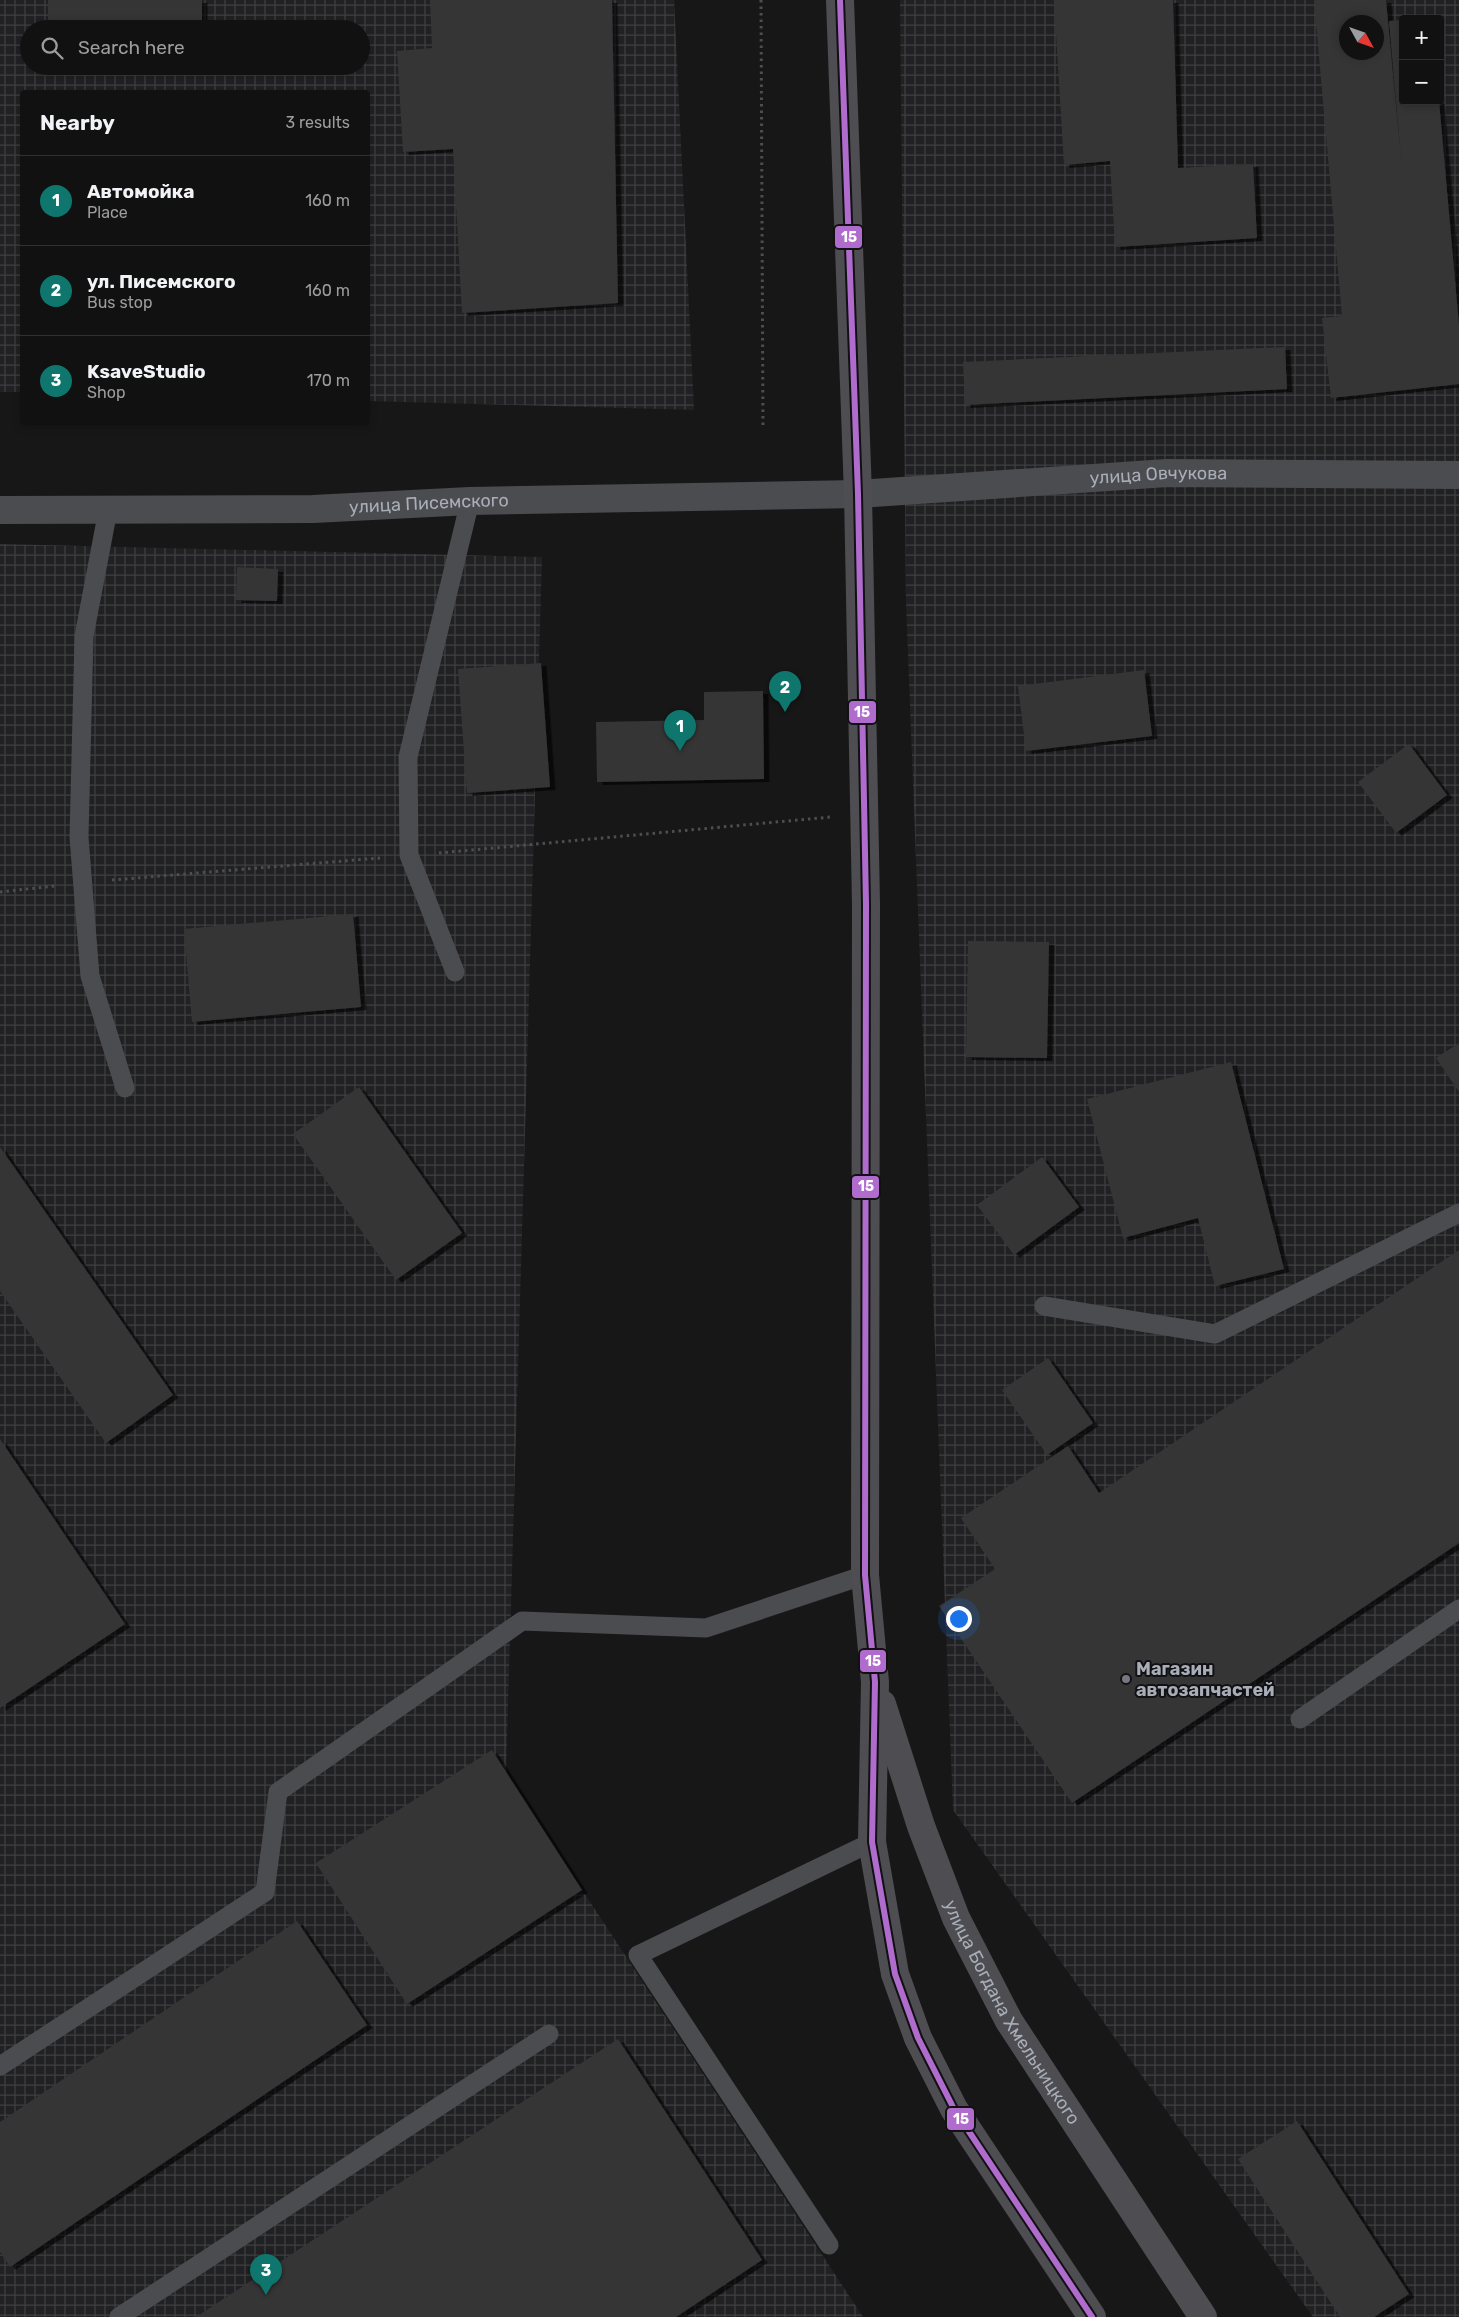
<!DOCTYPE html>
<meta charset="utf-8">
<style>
:root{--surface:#111;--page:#1a1a1a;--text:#f1f3f6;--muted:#9c9d9f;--line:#303131;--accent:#0f766e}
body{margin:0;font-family:Rubik,sans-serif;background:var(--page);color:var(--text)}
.controls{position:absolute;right:15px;top:15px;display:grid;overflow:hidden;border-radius:5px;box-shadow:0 2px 8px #0003}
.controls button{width:45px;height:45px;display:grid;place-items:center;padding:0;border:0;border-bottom:1px solid var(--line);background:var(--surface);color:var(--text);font:25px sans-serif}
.compass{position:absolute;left:1339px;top:15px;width:45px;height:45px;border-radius:50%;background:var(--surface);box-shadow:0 2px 8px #0003;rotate:130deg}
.you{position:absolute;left:958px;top:1618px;width:18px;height:18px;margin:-12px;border:4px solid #fff;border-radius:50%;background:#1a73e8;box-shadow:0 0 0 8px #1a73e833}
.badge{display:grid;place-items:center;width:32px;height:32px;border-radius:50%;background:var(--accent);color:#fff;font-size:16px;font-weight:700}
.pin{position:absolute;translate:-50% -41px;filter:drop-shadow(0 1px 2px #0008)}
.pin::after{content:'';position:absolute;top:26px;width:18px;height:15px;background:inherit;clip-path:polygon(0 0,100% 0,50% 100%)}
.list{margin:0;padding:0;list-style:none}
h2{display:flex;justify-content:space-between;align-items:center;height:65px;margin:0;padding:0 20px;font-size:21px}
h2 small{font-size:16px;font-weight:400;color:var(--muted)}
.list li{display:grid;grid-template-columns:32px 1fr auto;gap:15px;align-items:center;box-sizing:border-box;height:90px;padding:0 20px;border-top:1px solid var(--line)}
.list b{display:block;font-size:19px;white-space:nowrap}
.list p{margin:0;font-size:16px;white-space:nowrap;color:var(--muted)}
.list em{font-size:16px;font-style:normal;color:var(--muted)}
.icon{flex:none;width:28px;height:28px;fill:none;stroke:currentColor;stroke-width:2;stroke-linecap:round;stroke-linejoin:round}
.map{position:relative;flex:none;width:1459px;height:2317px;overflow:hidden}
.search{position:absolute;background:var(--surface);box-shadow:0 2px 8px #0003;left:20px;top:20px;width:350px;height:55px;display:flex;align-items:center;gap:12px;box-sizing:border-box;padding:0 18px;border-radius:28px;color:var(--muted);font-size:19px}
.panel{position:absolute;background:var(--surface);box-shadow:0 2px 8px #0003;left:20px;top:90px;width:350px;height:335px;border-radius:5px}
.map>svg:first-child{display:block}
.industrial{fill:url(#industrial-grid);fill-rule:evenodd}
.building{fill:#353536;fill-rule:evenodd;filter:url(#shadow)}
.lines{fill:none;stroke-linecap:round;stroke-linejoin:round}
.path{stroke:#4d4e52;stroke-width:3;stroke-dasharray:2.5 4;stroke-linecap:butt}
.service{stroke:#4b4c50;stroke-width:19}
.minor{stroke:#4b4c50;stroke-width:28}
.tertiary{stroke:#4b4c50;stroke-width:28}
.trunk{stroke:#4e4e52;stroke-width:28}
.bus-1-casing{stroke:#111113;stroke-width:10}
.bus-1{stroke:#b06ccc;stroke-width:6}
.poi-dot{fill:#757880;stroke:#111113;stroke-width:2}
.labels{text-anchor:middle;stroke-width:4;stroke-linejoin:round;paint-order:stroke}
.street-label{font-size:18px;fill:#a8adb8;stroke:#111113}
.poi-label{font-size:18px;font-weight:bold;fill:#a8adb8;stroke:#111113;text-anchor:start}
.line-badge{stroke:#111113;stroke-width:2}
.badge-label{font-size:14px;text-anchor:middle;font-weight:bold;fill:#fff}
</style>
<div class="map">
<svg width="1459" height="2317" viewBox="0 0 1459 2317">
<defs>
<pattern id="industrial-grid" width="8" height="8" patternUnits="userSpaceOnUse" patternTransform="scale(1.25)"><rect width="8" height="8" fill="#212123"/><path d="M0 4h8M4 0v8" fill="none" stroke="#3e3f41"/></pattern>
<filter id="shadow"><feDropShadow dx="5.5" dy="3" stdDeviation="0" flood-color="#0009"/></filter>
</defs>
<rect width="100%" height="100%" fill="#171717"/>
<path class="industrial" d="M 0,0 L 674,0 L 694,410 L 368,401 L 368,92 L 22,92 L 22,392 L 0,392 ZM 29,29 L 361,29 L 361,66 L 29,66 Z
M 900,0 L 1459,0 L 1459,2317 L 1313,2317 L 953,1810 L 906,603 ZM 1403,19 L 1440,19 L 1440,101 L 1403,101 ZM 1346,22 L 1376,22 L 1376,52 L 1346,52 Z
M 0,544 L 542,557 L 506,1774 L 863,2317 L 0,2317 Z"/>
<path class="building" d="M 48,0 L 202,0 L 202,29 L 48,29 Z
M 430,0 L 612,0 L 618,303 L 462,313 L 453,149 L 403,152 L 397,51 L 432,48 Z
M 1054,0 L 1173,0 L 1178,168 L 1253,164 L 1257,238 L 1115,247 L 1110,161 L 1064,165 Z
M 1314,0 L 1386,0 L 1402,169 L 1389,21 L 1403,20 L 1403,101 L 1439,101 L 1459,325 L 1459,384 L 1331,398 L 1322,318 L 1342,316 ZM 1346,22 L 1376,22 L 1376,52 L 1346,52 Z
M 1285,347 L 1287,389 L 965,405 L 963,362 Z
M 237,567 L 278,569 L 277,601 L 236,600 Z
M 541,663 L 550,787 L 467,793 L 458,669 Z
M 1144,670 L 1152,736 L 1026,751 L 1018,686 Z
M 763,691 L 764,779 L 597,782 L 596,722 L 704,720 L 704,692 Z
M 1409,744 L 1447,795 L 1396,833 L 1358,782 Z
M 353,914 L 361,1007 L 192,1022 L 184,929 Z
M 968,941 L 1049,942 L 1047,1058 L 966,1057 Z
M 1459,1043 L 1459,1092 L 1436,1058 Z
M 1231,1062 L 1284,1269 L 1215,1286 L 1198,1218 L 1123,1238 L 1087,1099 Z
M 359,1087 L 462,1233 L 396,1280 L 293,1134 Z
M 0,1147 L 173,1395 L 106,1443 L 0,1291 Z
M 1042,1157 L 1079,1207 L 1014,1255 L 977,1205 Z
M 1459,1250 L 1459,1543 L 1072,1803 L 939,1606 L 995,1569 L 961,1518 L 1068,1446 L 1099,1493 Z
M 1048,1358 L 1093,1423 L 1047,1455 L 1002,1390 Z
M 0,1439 L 125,1624 L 0,1708 Z
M 492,1750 L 582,1890 L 407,2004 L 316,1863 Z
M 297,1921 L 367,2025 L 10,2267 L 0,2252 L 0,2122 Z
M 618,2039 L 762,2260 L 676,2317 L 196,2317 Z
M 1297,2121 L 1409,2294 L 1374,2317 L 1340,2317 L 1238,2159 Z"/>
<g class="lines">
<path class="path" d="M 761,0 L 763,429
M 439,853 L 831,817
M 112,880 L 380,858
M 0,892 L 54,886"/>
<path class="service" d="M 108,510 L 84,636 L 79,837 L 90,976 L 125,1088
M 455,972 L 409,855 L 408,757 L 470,501
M 1044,1306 L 1215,1334 L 1459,1213
M 1300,1719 L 1459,1609
M 0,2066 L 265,1892 L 278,1792 L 522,1621 L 706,1628 L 865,1575
M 829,2245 L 638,1955 L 872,1842
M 119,2317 L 549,2034"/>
<path class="minor" id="s1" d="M 858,494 L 1167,473 L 1459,475"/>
<path class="tertiary" id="s2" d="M 0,510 L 313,509 L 470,501 L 858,494"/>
<g class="trunk">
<path d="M 840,0 L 858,494 L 866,904 L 865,1575 L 875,1682 L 872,1842 L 895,1974 L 918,2038 L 954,2109 L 1092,2317"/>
<path id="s3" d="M 882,1704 L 921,1826 L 956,1918 L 1009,2021 L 1203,2317"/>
</g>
<defs>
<path id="bus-1" d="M 840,0 L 858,494 L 866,904 L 865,1575 L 875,1682 L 872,1842 L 895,1974 L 918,2038 L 954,2109 L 1092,2317"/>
</defs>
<use href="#bus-1" class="bus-1-casing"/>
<use href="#bus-1" class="bus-1"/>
</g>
<circle class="poi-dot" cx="1126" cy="1679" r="5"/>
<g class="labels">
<g class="street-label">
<text dy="6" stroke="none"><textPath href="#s1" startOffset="301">улица Овчукова</textPath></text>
<text dy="6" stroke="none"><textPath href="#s2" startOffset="429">улица Писемского</textPath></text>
<text dy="6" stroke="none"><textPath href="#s3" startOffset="336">улица Богдана Хмельницкого</textPath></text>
</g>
<g class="poi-label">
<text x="1136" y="1675">Магазин<tspan x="1136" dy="21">автозапчастей</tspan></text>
</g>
</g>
<g class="line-badge">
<rect x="834" y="225" width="29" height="24" rx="5" fill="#b06ccc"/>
<rect x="848" y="700" width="29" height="24" rx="5" fill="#b06ccc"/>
<rect x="851" y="1175" width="29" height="24" rx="5" fill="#b06ccc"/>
<rect x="859" y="1649" width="28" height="24" rx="5" fill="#b06ccc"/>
<rect x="946" y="2107" width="29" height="24" rx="5" fill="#b06ccc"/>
</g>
<g class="badge-label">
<text x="849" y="242">15</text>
<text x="862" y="717">15</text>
<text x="866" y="1191">15</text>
<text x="873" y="1666">15</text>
<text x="961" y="2124">15</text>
</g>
</svg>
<div class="controls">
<button>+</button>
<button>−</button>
</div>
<svg class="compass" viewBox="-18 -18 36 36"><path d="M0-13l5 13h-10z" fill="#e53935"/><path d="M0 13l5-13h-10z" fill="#9c9d9f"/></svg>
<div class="you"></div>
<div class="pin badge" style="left:680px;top:751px">1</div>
<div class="pin badge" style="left:785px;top:712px">2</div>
<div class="pin badge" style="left:266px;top:2295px">3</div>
<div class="search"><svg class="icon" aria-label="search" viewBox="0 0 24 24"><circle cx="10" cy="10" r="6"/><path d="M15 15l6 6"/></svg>Search here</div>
<section class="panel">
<h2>Nearby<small>3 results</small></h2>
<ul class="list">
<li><span class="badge">1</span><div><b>Автомойка</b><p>Place</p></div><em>160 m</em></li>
<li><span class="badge">2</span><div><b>ул. Писемского</b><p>Bus stop</p></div><em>160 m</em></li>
<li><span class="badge">3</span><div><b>KsaveStudio</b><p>Shop</p></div><em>170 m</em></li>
</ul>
</section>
</div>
